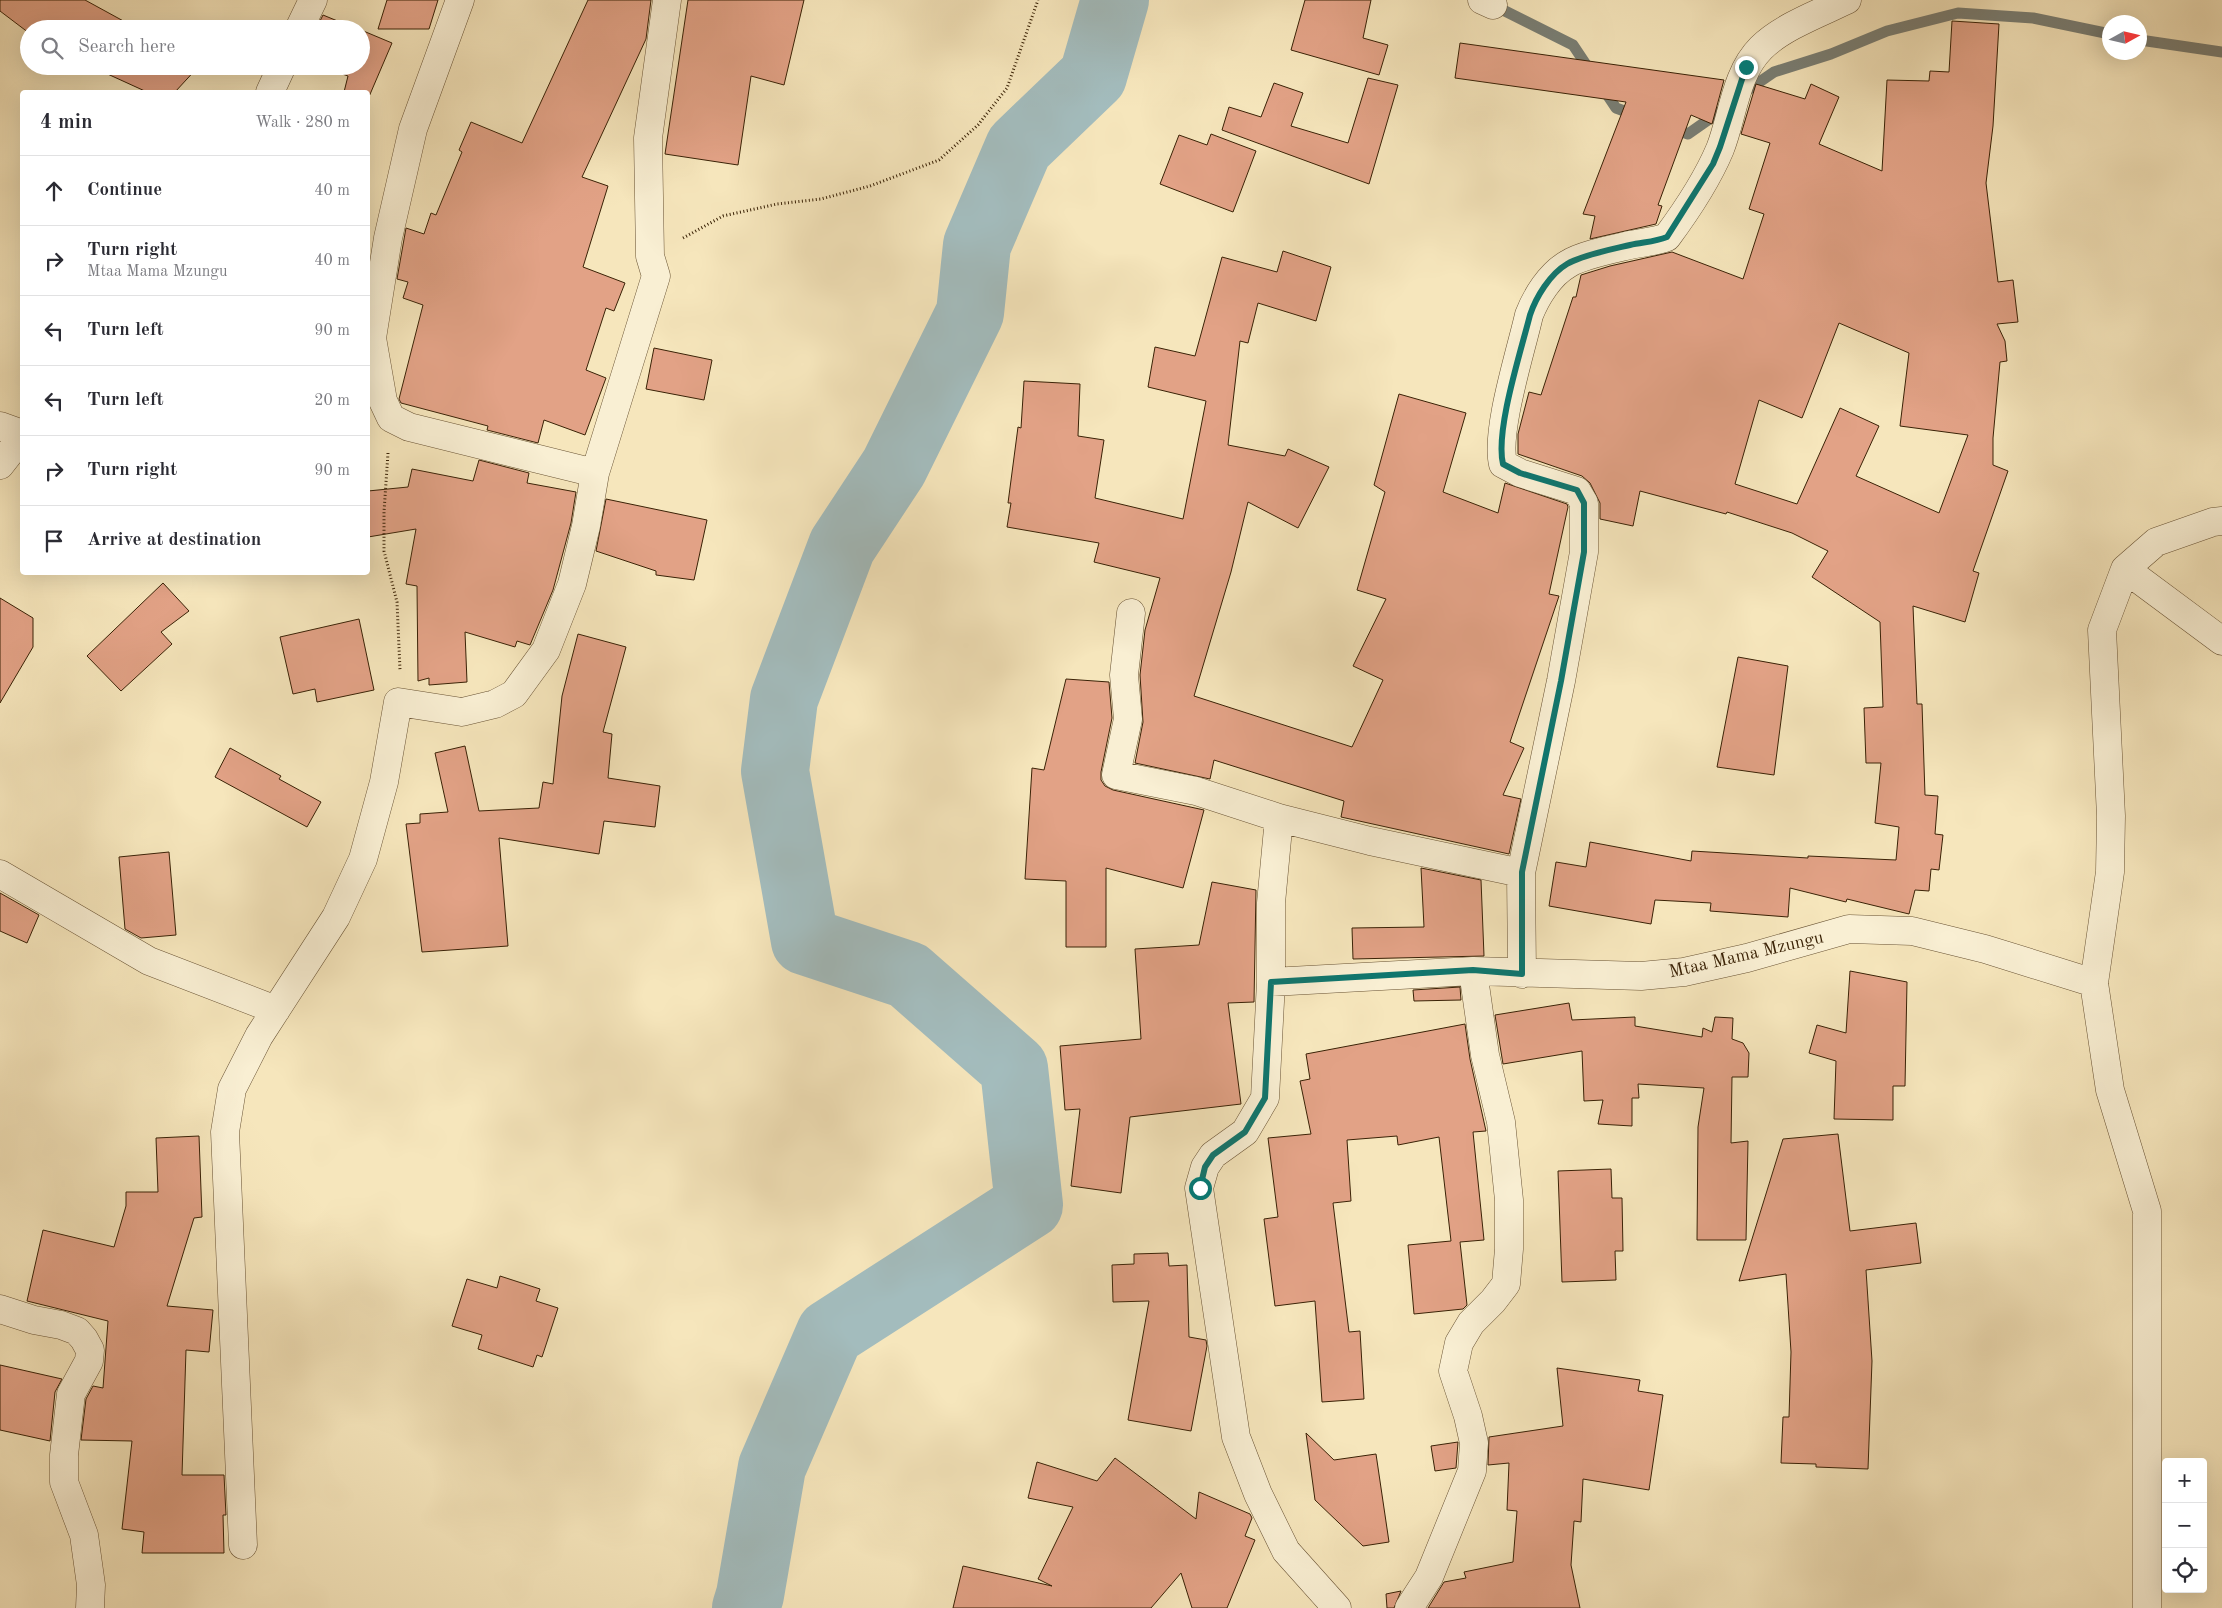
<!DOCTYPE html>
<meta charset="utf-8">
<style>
:root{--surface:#fff;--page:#f7f7f7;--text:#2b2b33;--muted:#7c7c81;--line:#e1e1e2}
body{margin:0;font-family:"Old Standard TT",serif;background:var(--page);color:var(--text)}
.controls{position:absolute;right:15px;bottom:15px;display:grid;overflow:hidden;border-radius:5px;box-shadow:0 5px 20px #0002}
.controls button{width:45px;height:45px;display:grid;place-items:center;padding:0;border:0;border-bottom:1px solid var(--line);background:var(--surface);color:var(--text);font:25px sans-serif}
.compass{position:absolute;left:2102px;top:15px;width:45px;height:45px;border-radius:50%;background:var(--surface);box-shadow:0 5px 20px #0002;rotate:82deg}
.stop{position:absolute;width:15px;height:15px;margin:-11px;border:4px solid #0f766e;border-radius:50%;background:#fff}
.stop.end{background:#0f766e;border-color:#fff;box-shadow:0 1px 5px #0008}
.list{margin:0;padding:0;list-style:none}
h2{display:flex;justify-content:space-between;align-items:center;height:65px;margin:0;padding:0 20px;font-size:21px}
h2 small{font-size:16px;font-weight:400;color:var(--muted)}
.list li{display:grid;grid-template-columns:32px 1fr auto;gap:15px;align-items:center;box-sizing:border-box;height:70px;padding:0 20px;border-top:1px solid var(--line)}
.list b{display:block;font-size:19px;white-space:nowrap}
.list p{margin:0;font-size:16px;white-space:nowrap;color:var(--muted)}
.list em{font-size:16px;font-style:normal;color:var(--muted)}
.icon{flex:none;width:28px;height:28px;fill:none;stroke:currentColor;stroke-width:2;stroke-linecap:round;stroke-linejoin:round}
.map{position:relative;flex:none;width:2222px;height:1608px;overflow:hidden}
.search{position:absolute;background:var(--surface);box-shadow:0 5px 20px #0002;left:20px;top:20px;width:350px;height:55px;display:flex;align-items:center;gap:12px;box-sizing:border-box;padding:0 18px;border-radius:28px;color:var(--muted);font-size:19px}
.panel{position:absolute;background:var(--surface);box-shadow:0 5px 20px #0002;left:20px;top:90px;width:350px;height:485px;border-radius:5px}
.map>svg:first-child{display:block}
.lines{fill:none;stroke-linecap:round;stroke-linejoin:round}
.stream{stroke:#797e74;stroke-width:11}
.river{stroke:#a3bcbd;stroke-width:68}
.building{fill:#e2a286;stroke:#3a2206;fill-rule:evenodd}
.minor-casing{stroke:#695334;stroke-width:29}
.path{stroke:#3a2206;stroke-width:3;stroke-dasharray:1 2.5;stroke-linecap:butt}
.minor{stroke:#f9efd3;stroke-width:28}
.route{stroke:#0f766e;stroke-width:6}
.labels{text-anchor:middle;stroke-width:4;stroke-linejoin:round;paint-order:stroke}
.street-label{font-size:18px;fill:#3a2206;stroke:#f9efd3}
</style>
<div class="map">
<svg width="2222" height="1608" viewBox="0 0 2222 1608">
<rect width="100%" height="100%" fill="#f6e6bc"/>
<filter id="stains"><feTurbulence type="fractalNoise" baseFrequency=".004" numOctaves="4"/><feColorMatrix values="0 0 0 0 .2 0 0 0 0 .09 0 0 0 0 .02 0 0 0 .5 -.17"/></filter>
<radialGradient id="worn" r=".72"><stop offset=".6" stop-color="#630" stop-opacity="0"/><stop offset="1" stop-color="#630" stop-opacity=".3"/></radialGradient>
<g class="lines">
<path class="stream" d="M 1493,5 L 1573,45 L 1591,72
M 2140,40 L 2222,52
M 1602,87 L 1616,108 L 1635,115
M 1742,94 L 1774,72 L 1831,54 L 1887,31 L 1958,13 L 2033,18 L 2110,34
M 1672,128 L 1688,134 L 1728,106"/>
<path class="river" d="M 746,1608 L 750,1595 L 772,1467 L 830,1333 L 1029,1205 L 1014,1068 L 908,975 L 805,941 L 775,771 L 784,699 L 842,546 L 894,467 L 970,313 L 977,245 L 1019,147 L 1093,76 L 1115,0"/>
</g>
<path class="building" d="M 0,0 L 85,0 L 138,29 L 29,29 L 29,33 L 0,11 Z
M 387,0 L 438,0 L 429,29 L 378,29 Z
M 588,0 L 651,0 L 646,39 L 582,177 L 608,186 L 583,267 L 625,283 L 614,311 L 606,308 L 586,370 L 606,378 L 585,435 L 544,420 L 538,443 L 487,430 L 488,426 L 401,403 L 399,399 L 423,305 L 403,298 L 408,282 L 397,279 L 406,228 L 424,234 L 431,213 L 436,215 L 462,152 L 459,150 L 471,122 L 522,143 Z
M 688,0 L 804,0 L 784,85 L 751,76 L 738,165 L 665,154 Z
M 1305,0 L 1371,0 L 1363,38 L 1388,45 L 1379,75 L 1291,50 Z
M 323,15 L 357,29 L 316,29 Z
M 1952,21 L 1999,24 L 1993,126 L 1986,183 L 1998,282 L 2013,280 L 2018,322 L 1997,324 L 2005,341 L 2007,361 L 2000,362 L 1993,438 L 1993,465 L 2008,471 L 1973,571 L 1979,573 L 1965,622 L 1913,606 L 1917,704 L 1922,704 L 1925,795 L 1938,796 L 1935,834 L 1943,835 L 1939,870 L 1931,869 L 1929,891 L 1915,890 L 1909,914 L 1847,899 L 1846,902 L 1790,888 L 1788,917 L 1710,911 L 1711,903 L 1655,900 L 1651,924 L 1549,906 L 1556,862 L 1586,867 L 1590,842 L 1691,861 L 1692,851 L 1808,858 L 1808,856 L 1896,860 L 1899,827 L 1875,823 L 1881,763 L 1866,763 L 1864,708 L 1883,707 L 1880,622 L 1812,577 L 1828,551 L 1792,533 L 1727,512 L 1726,514 L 1640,491 L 1633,526 L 1600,519 L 1600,503 L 1590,483 L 1582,476 L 1518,454 L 1518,434 L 1529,392 L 1541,395 L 1573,297 L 1576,297 L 1581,275 L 1610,266 L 1672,252 L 1743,279 L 1764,214 L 1749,209 L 1770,143 L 1741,134 L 1756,84 L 1805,99 L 1811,84 L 1839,97 L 1819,144 L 1882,171 L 1887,80 L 1929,81 L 1930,71 L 1949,72 ZM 1839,323 L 1909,353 L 1900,426 L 1968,435 L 1939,513 L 1856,476 L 1879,426 L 1840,408 L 1797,504 L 1735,484 L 1759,400 L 1802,418 Z
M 361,30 L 392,43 L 368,99 L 368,92 L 344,92 L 348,76 L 320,66 L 361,66 Z
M 1460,43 L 1724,80 L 1712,124 L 1691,115 L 1658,205 L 1662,206 L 1656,224 L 1590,239 L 1595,216 L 1583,214 L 1626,102 L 1455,78 Z
M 90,66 L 199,66 L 175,92 L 147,92 Z
M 1368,78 L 1398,85 L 1369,184 L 1222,130 L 1229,107 L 1261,117 L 1274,83 L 1303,93 L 1291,126 L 1348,143 Z
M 1211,134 L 1256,151 L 1233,212 L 1160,184 L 1179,135 L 1207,145 Z
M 1283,251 L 1331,267 L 1316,321 L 1258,303 L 1248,343 L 1240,341 L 1228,445 L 1285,456 L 1288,449 L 1329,467 L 1298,528 L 1248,502 L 1231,572 L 1194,696 L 1352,747 L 1383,680 L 1353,666 L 1386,599 L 1357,590 L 1385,492 L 1374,485 L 1399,394 L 1466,413 L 1443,492 L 1498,513 L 1505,483 L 1567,504 L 1568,507 L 1549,594 L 1559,596 L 1510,742 L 1524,748 L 1503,795 L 1521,799 L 1509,854 L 1341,817 L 1344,801 L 1214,760 L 1210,779 L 1135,763 L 1143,722 L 1140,675 L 1145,630 L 1160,578 L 1094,562 L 1099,543 L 1007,527 L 1011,503 L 1008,503 L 1018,427 L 1021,428 L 1024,381 L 1080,384 L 1078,436 L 1104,440 L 1095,498 L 1183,519 L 1206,401 L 1148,387 L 1155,347 L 1195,356 L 1222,257 L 1277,272 Z
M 654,348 L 712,360 L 704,400 L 646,389 Z
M 479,460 L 529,473 L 527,483 L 576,492 L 571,523 L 553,590 L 530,645 L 517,641 L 515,647 L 465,632 L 467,682 L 429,685 L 429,678 L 418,681 L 417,586 L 406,584 L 416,529 L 368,537 L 368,491 L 408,487 L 412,469 L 473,481 Z
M 606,499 L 707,520 L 694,580 L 656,575 L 656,571 L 596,551 Z
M 163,583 L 189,611 L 161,632 L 172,644 L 121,691 L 87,656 Z
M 0,598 L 33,618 L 33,647 L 0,703 Z
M 359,619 L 374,690 L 317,702 L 315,689 L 293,694 L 280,637 Z
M 578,634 L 626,647 L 603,732 L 612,734 L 608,778 L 660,786 L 655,827 L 604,821 L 599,854 L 499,838 L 508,946 L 422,952 L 406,824 L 420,823 L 420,814 L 448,812 L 435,753 L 465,746 L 479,811 L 539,808 L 543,782 L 553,784 L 562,696 Z
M 1738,657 L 1788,666 L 1774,775 L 1717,767 Z
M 1066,679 L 1109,682 L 1112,718 L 1101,772 L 1101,780 L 1105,786 L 1113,790 L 1204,810 L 1183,888 L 1106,868 L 1106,947 L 1066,947 L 1066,881 L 1025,879 L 1032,768 L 1044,770 Z
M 230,748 L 281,776 L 279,779 L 321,802 L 307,827 L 215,777 Z
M 169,852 L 176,935 L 141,938 L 125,929 L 119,857 Z
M 1421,868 L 1481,880 L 1484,956 L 1353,959 L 1352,928 L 1424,927 Z
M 1212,882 L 1256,890 L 1254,1002 L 1228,1003 L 1241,1104 L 1130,1117 L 1121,1193 L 1071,1186 L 1080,1109 L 1065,1110 L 1060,1046 L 1141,1039 L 1135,949 L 1199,945 Z
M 0,893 L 39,915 L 27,943 L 0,931 Z
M 1850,971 L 1907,982 L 1905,1086 L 1893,1086 L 1893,1120 L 1834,1119 L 1836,1061 L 1809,1053 L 1817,1025 L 1846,1033 Z
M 1460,987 L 1461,1000 L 1414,1001 L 1413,990 Z
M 1569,1003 L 1572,1020 L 1635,1017 L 1635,1026 L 1702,1037 L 1703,1028 L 1712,1032 L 1715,1017 L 1733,1018 L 1732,1039 L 1743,1043 L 1749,1053 L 1748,1077 L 1732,1077 L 1731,1143 L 1748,1141 L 1746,1240 L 1697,1240 L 1698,1127 L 1704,1088 L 1638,1084 L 1639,1098 L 1632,1098 L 1632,1126 L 1598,1124 L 1603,1100 L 1584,1101 L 1582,1051 L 1503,1064 L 1495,1015 Z
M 1465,1024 L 1470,1059 L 1486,1131 L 1473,1132 L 1484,1240 L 1460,1242 L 1467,1305 L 1463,1309 L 1414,1314 L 1408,1245 L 1451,1241 L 1439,1137 L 1398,1145 L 1397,1136 L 1347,1140 L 1351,1201 L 1333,1203 L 1349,1332 L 1360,1331 L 1364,1399 L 1322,1402 L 1315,1301 L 1275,1306 L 1264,1219 L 1278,1217 L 1268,1138 L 1311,1134 L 1300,1081 L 1310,1079 L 1306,1054 Z
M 1838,1134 L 1850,1231 L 1916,1223 L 1921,1263 L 1866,1270 L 1872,1361 L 1868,1469 L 1816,1467 L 1816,1464 L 1781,1463 L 1783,1417 L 1789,1417 L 1791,1352 L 1786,1274 L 1739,1281 L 1783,1139 Z
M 199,1136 L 202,1217 L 194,1218 L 167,1306 L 213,1310 L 209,1352 L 186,1350 L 182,1475 L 224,1475 L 226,1515 L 223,1515 L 224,1553 L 142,1553 L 144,1532 L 122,1529 L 132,1441 L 81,1440 L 86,1399 L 93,1386 L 103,1388 L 108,1321 L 27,1301 L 43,1230 L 114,1247 L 126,1206 L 126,1192 L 158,1192 L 156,1138 Z
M 1611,1169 L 1612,1198 L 1622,1198 L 1623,1251 L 1615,1251 L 1616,1280 L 1562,1282 L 1558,1171 Z
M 1168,1253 L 1169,1266 L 1187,1265 L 1189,1337 L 1206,1340 L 1207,1346 L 1191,1431 L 1128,1420 L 1149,1301 L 1113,1302 L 1112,1265 L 1134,1264 L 1134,1254 Z
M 500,1276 L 540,1289 L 536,1301 L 558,1308 L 542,1357 L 537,1355 L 533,1367 L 478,1349 L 482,1335 L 452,1326 L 467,1279 L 497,1288 Z
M 0,1365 L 62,1379 L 55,1392 L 50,1441 L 0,1430 Z
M 1557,1368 L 1640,1380 L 1638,1391 L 1663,1395 L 1649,1490 L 1583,1479 L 1581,1522 L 1574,1521 L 1571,1565 L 1580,1608 L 1428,1608 L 1444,1582 L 1466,1578 L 1464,1572 L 1513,1562 L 1517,1511 L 1507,1510 L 1509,1463 L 1488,1465 L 1489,1437 L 1563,1426 Z
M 1306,1433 L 1334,1460 L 1376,1454 L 1389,1542 L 1363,1546 L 1315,1500 Z
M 1458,1442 L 1456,1468 L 1435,1471 L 1431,1446 Z
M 1115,1458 L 1196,1519 L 1199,1492 L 1250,1514 L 1252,1518 L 1245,1536 L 1255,1540 L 1227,1608 L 1192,1608 L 1181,1573 L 1151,1608 L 953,1608 L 963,1566 L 1052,1586 L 1038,1579 L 1073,1507 L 1028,1498 L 1037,1462 L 1097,1481 Z
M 1401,1591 L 1394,1608 L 1387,1608 L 1386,1594 Z"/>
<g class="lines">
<defs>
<path id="minor" d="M 1482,0 L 1493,5
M 299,29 L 313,0
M 270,92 L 282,66
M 368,335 L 372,338 L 383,401 L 391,418 L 409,427 L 595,473
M 372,338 L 388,238 L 413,129 L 460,0
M 0,426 L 22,434
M 0,465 L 22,437
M 2125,569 L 2222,641
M 1131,613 L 1124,675 L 1128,719 L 1116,775 L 1196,791 L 1279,818 L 1370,841 L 1521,873
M 1279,818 L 1271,903 L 1271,982 L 1265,1098 L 1245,1132 L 1213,1155 L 1205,1167 L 1199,1188 L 1236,1437 L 1258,1494 L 1286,1551 L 1337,1608
M 0,874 L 149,961 L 276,1010
M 1522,974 L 1521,873 L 1561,681 L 1584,552 L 1584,503 L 1577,491 L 1520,473 L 1503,464 C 1495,431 1521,351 1529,315 C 1536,297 1550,274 1568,264 C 1582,255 1613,249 1630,245 C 1643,242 1655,242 1667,237 C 1687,210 1707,180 1720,149 C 1733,116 1735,74 1761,48 C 1782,27 1820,13 1847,0
M 1271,982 L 1473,971 L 1641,976 L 1684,972 L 1747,958 L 1849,929 L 1912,931 L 1985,949 L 2094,983
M 0,1309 L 34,1320 L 61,1325 L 77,1331 L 84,1339 L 90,1350 L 89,1361 L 71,1394 L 64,1455 L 64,1482 L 84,1535 L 91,1585 L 90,1608
M 243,1545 L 225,1132 L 232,1089 L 259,1036 L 336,917 L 363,859 L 384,782 L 398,702 L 462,712 L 495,704 L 514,694 L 546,650 L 572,584 L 586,526 L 595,473 L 656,276 L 650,256 L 648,138 L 667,0
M 1409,1608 L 1429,1577 L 1472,1471 L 1474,1443 L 1468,1416 L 1453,1371 L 1459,1343 L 1471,1323 L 1493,1301 L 1506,1284 L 1509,1249 L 1509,1200 L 1501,1122 L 1485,1055 L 1473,971
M 2147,1608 L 2147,1211 L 2110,1090 L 2094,983 L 2110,872 L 2111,816 L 2102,630 L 2125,569 L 2156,542 L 2213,522 L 2222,521"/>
</defs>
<use href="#minor" class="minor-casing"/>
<path class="path" d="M 683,238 L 723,216 L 777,204 L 821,199 L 870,186 L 939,160 L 978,125 L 1007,88 L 1038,0
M 388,453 L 384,512 L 384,551 L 397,602 L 400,670"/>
<use href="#minor" class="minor"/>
</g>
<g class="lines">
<path class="route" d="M 1200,1188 L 1205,1167 L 1213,1155 L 1245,1132 L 1265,1098 L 1271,982 L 1473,970 L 1522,974 L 1522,872 L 1561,681 L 1584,552 L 1584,503 L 1577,490 L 1520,473 L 1503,464 C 1495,431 1521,351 1530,315 C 1536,297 1550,274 1567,264 C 1582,255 1613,249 1630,245 C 1643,242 1655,242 1667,237 L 1713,164 L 1720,147 L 1746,67"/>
</g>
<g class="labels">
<g class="street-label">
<text transform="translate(1746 954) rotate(-13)" y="6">Mtaa Mama Mzungu</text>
</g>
</g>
<rect width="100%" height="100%" filter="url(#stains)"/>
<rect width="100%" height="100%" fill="url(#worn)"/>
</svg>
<div class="controls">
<button>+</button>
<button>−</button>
<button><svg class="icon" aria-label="locate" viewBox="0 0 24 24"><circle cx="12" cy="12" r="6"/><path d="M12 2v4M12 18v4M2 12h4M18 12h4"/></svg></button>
</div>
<svg class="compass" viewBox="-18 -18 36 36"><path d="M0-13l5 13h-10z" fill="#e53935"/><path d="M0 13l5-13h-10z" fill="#7c7c81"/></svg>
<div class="stop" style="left:1200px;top:1188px"></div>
<div class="stop end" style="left:1746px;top:67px"></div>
<div class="search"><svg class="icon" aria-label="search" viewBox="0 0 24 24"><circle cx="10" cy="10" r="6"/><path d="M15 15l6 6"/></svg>Search here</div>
<section class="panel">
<h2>4 min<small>Walk · 280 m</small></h2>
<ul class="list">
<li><svg class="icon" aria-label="ahead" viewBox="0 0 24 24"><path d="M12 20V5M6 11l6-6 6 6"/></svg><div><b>Continue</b></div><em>40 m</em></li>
<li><svg class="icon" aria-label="right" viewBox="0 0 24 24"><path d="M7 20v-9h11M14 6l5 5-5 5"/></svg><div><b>Turn right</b><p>Mtaa Mama Mzungu</p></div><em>40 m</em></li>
<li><svg class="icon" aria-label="left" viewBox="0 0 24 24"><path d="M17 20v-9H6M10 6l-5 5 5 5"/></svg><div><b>Turn left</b></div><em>90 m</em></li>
<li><svg class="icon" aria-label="left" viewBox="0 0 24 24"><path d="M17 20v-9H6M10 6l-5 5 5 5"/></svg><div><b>Turn left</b></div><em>20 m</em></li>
<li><svg class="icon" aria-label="right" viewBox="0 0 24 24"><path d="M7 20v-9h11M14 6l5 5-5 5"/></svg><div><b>Turn right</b></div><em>90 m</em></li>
<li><svg class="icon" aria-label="arrive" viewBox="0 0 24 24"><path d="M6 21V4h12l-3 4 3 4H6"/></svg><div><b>Arrive at destination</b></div></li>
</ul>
</section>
</div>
